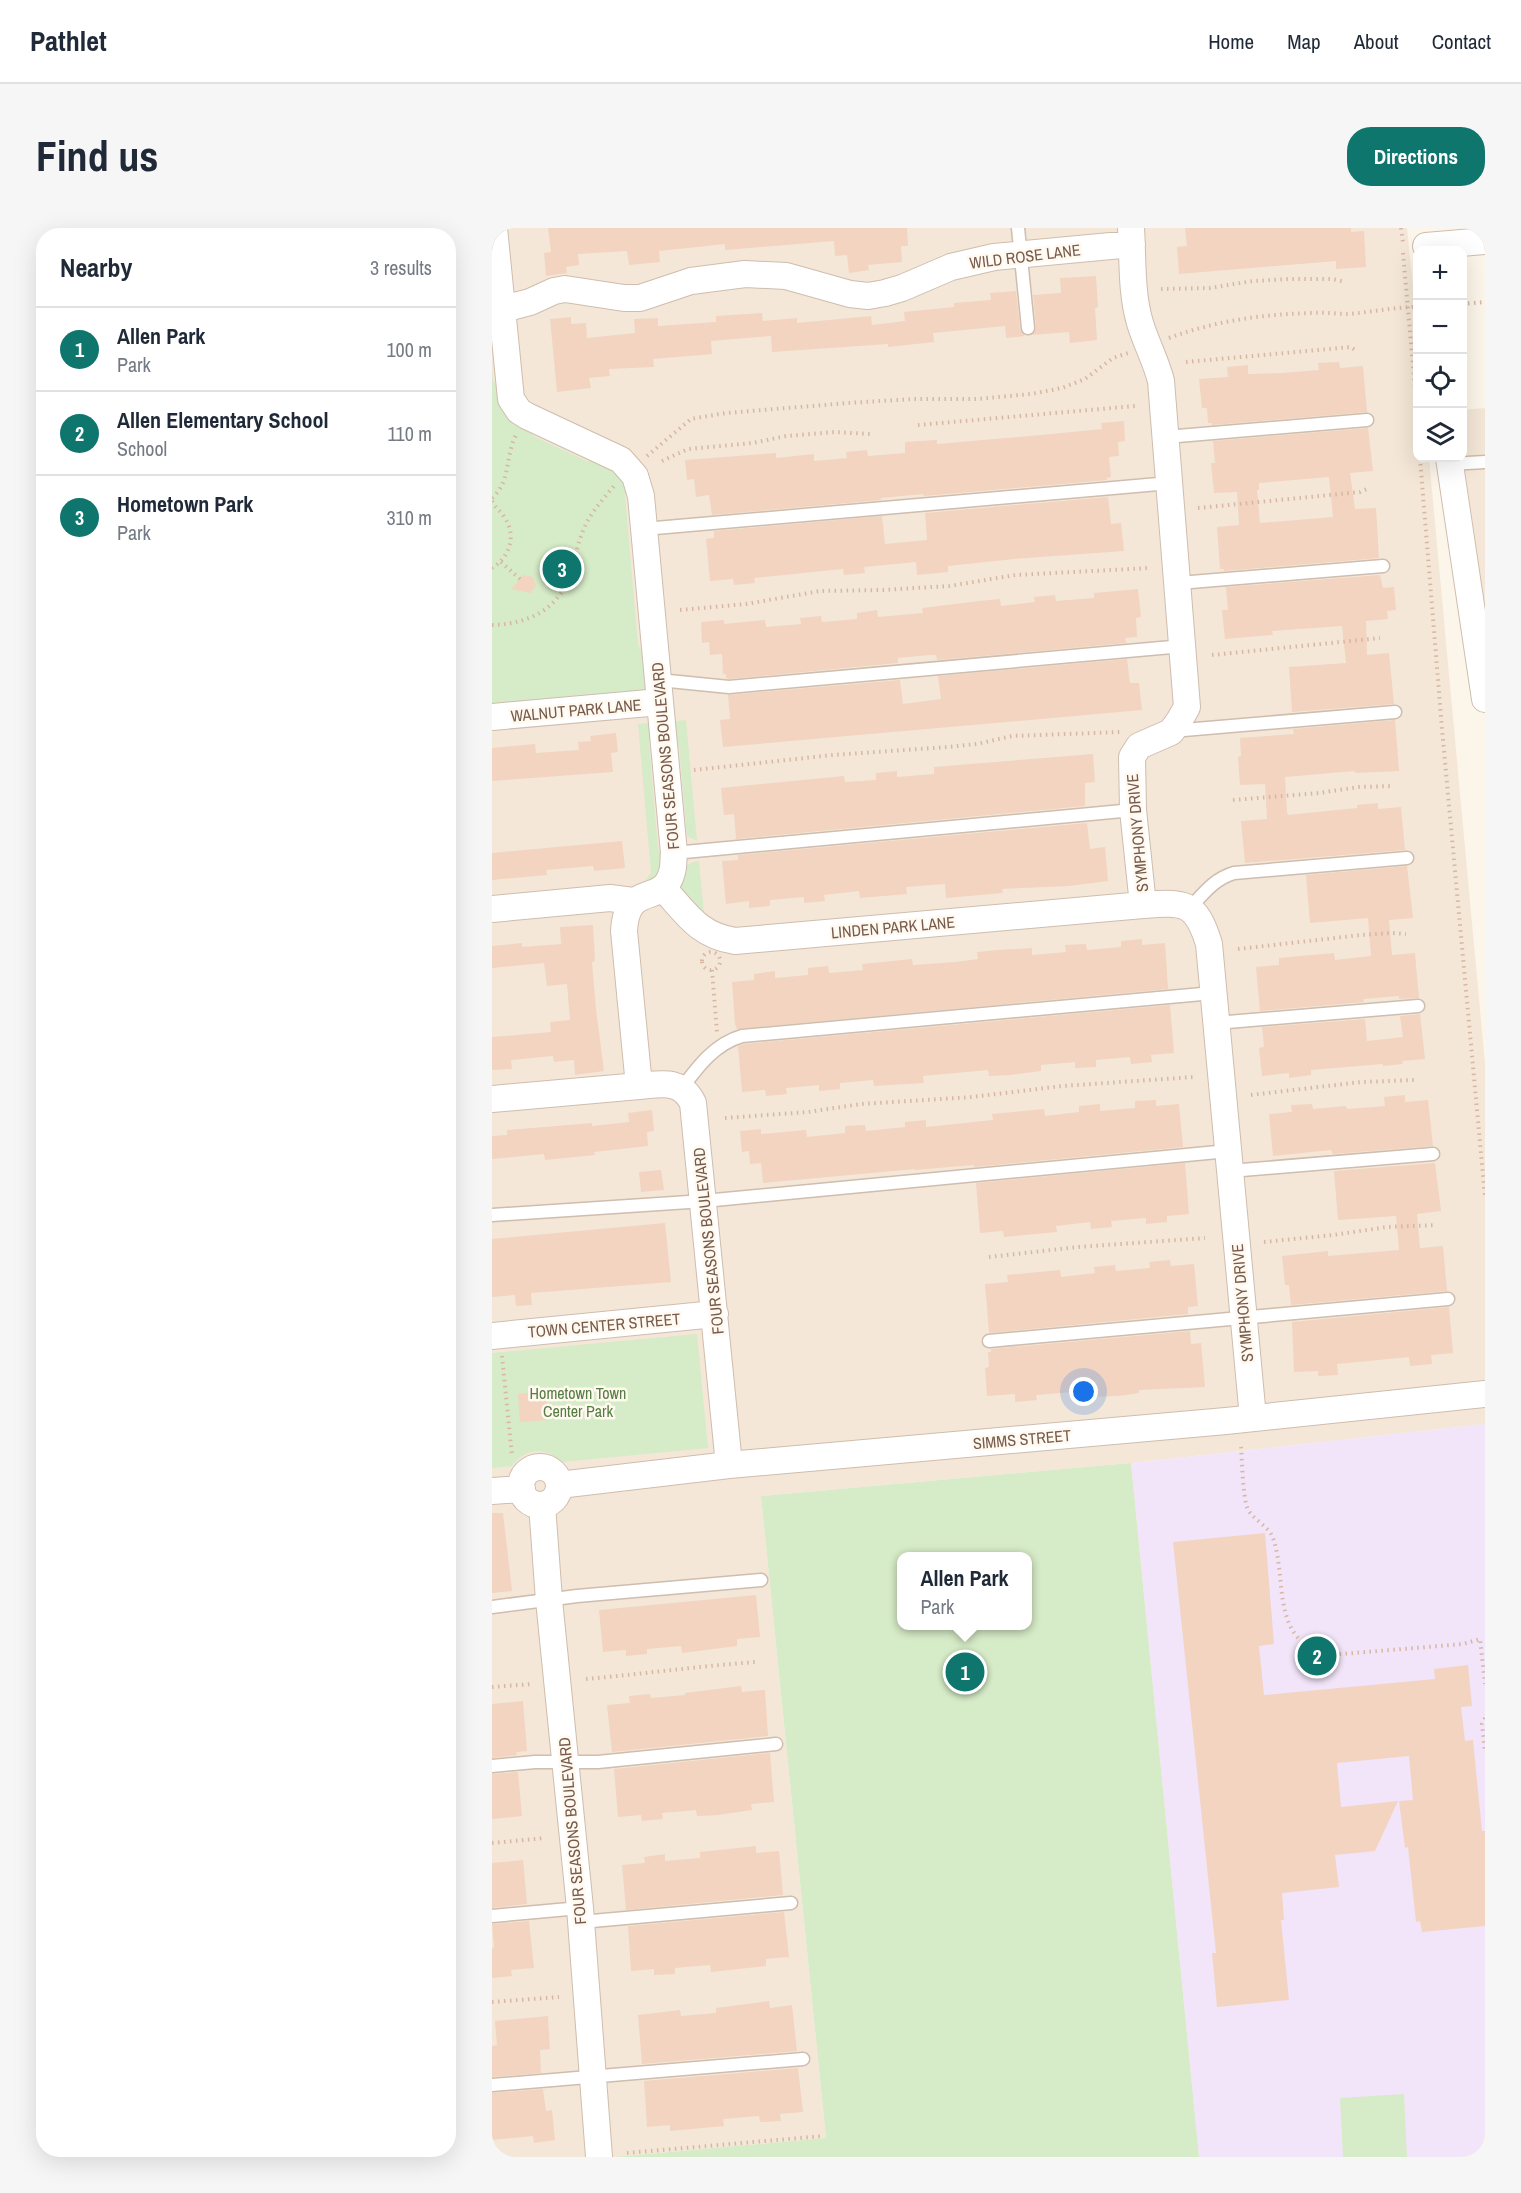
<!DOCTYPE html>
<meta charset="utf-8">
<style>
:root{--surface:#fff;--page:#f6f6f7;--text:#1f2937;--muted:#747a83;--line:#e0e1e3;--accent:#0f766e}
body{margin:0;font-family:"Archivo Narrow",sans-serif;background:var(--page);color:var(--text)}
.controls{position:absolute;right:18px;top:18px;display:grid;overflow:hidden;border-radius:12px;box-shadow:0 6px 24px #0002}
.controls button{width:54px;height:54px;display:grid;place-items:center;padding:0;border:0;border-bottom:2px solid var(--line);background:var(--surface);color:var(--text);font:30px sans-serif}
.you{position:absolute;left:592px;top:1164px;width:21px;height:21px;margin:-15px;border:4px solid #fff;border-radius:50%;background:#1a73e8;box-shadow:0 0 0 9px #1a73e833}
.badge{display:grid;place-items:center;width:39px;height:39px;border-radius:50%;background:var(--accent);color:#fff;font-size:20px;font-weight:700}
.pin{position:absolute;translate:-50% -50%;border:3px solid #fff;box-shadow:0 2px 6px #0006}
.popup{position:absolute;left:405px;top:1324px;width:135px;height:78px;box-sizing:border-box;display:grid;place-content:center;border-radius:12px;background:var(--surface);filter:drop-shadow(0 2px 4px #0005);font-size:20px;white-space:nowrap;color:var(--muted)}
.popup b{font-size:22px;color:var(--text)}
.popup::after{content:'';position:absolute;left:50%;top:100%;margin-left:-12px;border:12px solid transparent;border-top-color:var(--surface)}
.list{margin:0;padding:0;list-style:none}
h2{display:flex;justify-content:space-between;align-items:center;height:78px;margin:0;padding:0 24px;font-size:26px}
h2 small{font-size:20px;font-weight:400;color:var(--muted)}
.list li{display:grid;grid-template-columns:39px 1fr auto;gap:18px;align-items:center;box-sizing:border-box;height:84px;padding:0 24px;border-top:2px solid var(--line)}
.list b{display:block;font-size:22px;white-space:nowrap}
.list p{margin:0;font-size:20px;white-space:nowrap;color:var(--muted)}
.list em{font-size:20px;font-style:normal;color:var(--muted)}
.icon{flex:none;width:33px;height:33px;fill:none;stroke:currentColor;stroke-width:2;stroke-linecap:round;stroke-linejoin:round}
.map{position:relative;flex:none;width:993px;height:1929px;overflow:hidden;border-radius:24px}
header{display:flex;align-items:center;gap:36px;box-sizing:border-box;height:84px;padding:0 30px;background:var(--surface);border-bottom:2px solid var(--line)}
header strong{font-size:28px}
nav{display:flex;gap:33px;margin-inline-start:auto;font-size:21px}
.intro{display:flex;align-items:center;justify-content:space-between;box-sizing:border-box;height:144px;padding:0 36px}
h1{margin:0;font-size:42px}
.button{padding:15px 27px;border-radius:24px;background:var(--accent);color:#fff;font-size:21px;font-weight:700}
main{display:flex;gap:36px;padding:0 36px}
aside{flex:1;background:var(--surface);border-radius:24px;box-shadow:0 6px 24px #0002}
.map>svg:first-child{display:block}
.residential{fill:#f4e7d7}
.education{fill:#f2e5f9}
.green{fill:#d6ebc7;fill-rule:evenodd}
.building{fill:#f2d4c1;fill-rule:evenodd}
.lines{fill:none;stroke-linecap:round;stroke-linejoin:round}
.lane-casing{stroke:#cfbdae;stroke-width:15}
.street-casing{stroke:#cfbdae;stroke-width:28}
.path{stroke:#d7b7a3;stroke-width:4;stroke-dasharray:1.5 4.5;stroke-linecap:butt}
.lane{stroke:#fff;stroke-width:12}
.street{stroke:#fff;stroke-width:26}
.labels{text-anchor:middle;stroke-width:5;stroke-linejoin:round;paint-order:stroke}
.street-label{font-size:16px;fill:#775b4c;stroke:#fff9f0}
.park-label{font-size:16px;fill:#557d43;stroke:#fff9f0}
</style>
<header>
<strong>Pathlet</strong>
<nav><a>Home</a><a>Map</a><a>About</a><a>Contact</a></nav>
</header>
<div class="intro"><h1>Find us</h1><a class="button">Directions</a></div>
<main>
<aside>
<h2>Nearby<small>3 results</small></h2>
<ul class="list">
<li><span class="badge">1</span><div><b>Allen Park</b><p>Park</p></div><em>100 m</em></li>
<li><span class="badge">2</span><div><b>Allen Elementary School</b><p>School</p></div><em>110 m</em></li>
<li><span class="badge">3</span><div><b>Hometown Park</b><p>Park</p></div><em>310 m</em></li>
</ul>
</aside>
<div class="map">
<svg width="993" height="1929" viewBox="0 0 993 1929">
<rect width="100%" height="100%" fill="#fcf5e9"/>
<path class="residential" d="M 0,0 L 915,0 L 926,110 L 926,230 L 937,230 L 993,836 L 993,1196 L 639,1235 L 269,1268 L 334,1910 L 122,1929 L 0,1929 Z
M 993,180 L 993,380 L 971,228 L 970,182 Z"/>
<path class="education" d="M 993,1196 L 993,1929 L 707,1929 L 639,1235 Z"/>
<path class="green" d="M 0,144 L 1,153 L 42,204 L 41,208 L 95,233 L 105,233 L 129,246 L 138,266 L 133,267 L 146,416 L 151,427 L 155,459 L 152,463 L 0,480 Z
M 194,492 L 205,613 L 195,608 L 187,519 L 181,509 L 180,494 Z
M 160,495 L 162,512 L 157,513 L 166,620 L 172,632 L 162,657 L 136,661 L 151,655 L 159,645 L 146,496 Z
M 207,633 L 212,686 L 187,661 L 192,639 L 201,634 Z
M 205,1106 L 216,1220 L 70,1234 C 54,1218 33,1220 20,1238 L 0,1240 L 0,1125 Z
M 639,1235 L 707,1929 L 122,1929 L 334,1910 L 269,1268 ZM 410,1328 L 536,1328 L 536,1398 L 410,1398 Z
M 912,1866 L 915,1929 L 851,1929 L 848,1870 Z"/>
<path class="building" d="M 56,0 L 415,0 L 416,18 L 409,18 L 410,34 L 376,37 L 377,42 L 357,45 L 355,27 L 343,28 L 342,13 L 233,22 L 233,16 L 167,23 L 168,34 L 137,37 L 135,23 L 86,26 L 87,37 L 74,39 L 75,45 L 54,48 L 52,25 L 59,24 Z
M 693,0 L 859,0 L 859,4 L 872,3 L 874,39 L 844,41 L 844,33 L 687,46 L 685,19 L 695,18 Z
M 604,48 L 606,79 L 603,80 L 605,112 L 578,115 L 577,104 L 540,107 L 544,99 L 541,67 L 569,65 L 568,50 Z
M 524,63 L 528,101 L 533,108 L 514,110 L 513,98 L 441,105 L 442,114 L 396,119 L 396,116 L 280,124 L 279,108 L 219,113 L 220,126 L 161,131 L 162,139 L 117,141 L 118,148 L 97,150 L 99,160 L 65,164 L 58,91 L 79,89 L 79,96 L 94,95 L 95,110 L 143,105 L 142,91 L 166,90 L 166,98 L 224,94 L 224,88 L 270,85 L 271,93 L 305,90 L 305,95 L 379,88 L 380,97 L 413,93 L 412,84 L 462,79 L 462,75 L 499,72 L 498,65 Z
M 847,134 L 848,140 L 871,138 L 875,184 L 720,197 L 720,195 L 716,195 L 715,180 L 710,180 L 707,151 L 736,149 L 735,139 L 756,137 L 756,146 L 790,145 L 827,142 L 826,135 Z
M 632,193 L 633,213 L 626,214 L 627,228 L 617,229 L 619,249 L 615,250 L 615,252 L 432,268 L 431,266 L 389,270 L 389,272 L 220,287 L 217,267 L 204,269 L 202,251 L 195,252 L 193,232 L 284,225 L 284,230 L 322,226 L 322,233 L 355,230 L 354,224 L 375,222 L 376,228 L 413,225 L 413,214 L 445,212 L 445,216 L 549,207 L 610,201 L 609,195 Z
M 876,200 L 881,243 L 858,245 L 863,281 L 884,280 L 887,330 L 732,343 L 732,341 L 728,341 L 725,299 L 747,297 L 745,264 L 722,265 L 719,235 L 723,235 L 721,213 ZM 837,249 L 841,289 L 768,295 L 765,262 L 767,262 L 767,255 Z
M 616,269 L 619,296 L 629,295 L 632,323 L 522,331 L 456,338 L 456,344 L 425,347 L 424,334 L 372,339 L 373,345 L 352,347 L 351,341 L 262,350 L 263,355 L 242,357 L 241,351 L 218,353 L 214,311 L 222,310 L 222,303 L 390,288 L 393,316 L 435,312 L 433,285 Z
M 31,347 L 41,349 L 44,358 L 38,365 L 20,361 Z
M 888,347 L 891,360 L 902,359 L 904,382 L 895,383 L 896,391 L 874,393 L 875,427 L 897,425 L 902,476 L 800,484 L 797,439 L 854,435 L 850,398 L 780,403 L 781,407 L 733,411 L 730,382 L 736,382 L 734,359 Z
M 646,361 L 649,389 L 644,390 L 645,409 L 633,410 L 634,415 L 445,432 L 444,427 L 438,427 L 406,430 L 406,435 L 237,451 L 234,450 L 234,446 L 231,446 L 230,426 L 218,427 L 217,414 L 210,415 L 209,394 L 232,392 L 232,396 L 273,392 L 274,399 L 309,396 L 308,390 L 329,388 L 330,394 L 365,391 L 365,385 L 385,382 L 386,389 L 431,385 L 430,380 L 487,373 L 508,371 L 509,378 L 543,374 L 542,369 L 563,367 L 564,373 L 602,370 L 602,365 Z
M 635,431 L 638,455 L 647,455 L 650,482 L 231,519 L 228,492 L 238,491 L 236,467 L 408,452 L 411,476 L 449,471 L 446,448 Z
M 903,492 L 907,543 L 863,545 L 863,543 L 793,549 L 795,584 L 796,587 L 865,580 L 865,577 L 886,575 L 886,581 L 909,579 L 913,622 L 753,635 L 749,593 L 775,591 L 773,556 L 748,557 L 746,529 L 749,528 L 748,510 L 802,506 L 801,501 Z
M 124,505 L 126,524 L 119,525 L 121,544 L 0,553 L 0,520 L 43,516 L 44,525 L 87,522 L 86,514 L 99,513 L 98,508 Z
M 601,526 L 603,554 L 593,555 L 593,578 L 244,611 L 242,586 L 232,587 L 229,560 L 352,548 L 353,554 L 384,552 L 384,545 L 405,543 L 405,549 L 442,546 L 442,539 Z
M 595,595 L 598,621 L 613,619 L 616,653 L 577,658 L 510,661 L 511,665 L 454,670 L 453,656 L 414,659 L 415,666 L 368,670 L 367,663 L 332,667 L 333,673 L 312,675 L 312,669 L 278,672 L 278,678 L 257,680 L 257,673 L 234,676 L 230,633 L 246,632 L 246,627 Z
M 130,613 L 133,640 L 102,643 L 101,638 L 54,642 L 55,647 L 0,652 L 0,625 Z
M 915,638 L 921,690 L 897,692 L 900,727 L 923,725 L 927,770 L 907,771 L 907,768 L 871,771 L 872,774 L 768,783 L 764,739 L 787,737 L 787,730 L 808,728 L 842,725 L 843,732 L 879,728 L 876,690 L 818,695 L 814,647 Z
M 101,697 L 103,733 L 100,734 L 104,781 L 112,843 L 83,847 L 82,832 L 62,834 L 61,828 L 19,832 L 20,841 L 0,842 L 0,809 L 59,804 L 58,794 L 78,792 L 75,756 L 55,758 L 52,735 L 0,740 L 0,718 L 30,715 L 30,719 L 69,716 L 68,699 Z
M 650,711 L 650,717 L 673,715 L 676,761 L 245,801 L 243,796 L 240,754 L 262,752 L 262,746 L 283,743 L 283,750 L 316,747 L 316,740 L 336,738 L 337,745 L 371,742 L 370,736 L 420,731 L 421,737 L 463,734 L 486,731 L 485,724 L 506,722 L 540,720 L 540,727 L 574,724 L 573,717 L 594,716 L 595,722 L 629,719 L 629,713 Z
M 678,777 L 682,825 L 659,827 L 660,834 L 639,836 L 638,829 L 604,832 L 604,839 L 583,840 L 583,834 L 549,837 L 549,843 L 518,847 L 497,848 L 496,842 L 431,848 L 432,855 L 382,858 L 381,852 L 348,855 L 348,861 L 327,863 L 327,857 L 294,860 L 295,866 L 274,868 L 273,862 L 250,864 L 246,818 L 252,816 Z
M 928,786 L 933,831 L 910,833 L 911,836 L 891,838 L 891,836 L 819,842 L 819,847 L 797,850 L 797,845 L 770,848 L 767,820 L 772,819 L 770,799 L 873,791 L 875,813 L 911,809 L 908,788 Z
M 913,867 L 913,874 L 936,872 L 941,918 L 841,926 L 839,922 L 781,928 L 777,886 L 800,884 L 799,877 L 820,876 L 821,881 L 854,878 L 855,881 L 893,878 L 892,869 Z
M 664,872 L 664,878 L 687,876 L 691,919 L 482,939 L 482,937 L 423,942 L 423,941 L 271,955 L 269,935 L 258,936 L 257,923 L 250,924 L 248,903 L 269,901 L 269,906 L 314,902 L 315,909 L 353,905 L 353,898 L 373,897 L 374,903 L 413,899 L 413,894 L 434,892 L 434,899 L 501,892 L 500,886 L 522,884 L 552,881 L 553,888 L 587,884 L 587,878 L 608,876 L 608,883 L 643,880 L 643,873 Z
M 160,882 L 162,903 L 155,904 L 156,918 L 102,924 L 103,927 L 53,932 L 52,926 L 0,931 L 0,908 L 15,907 L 15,902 L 100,895 L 100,898 L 137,894 L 136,885 Z
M 693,935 L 697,986 L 675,988 L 675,994 L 654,996 L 654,990 L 619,993 L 620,999 L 599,1001 L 598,994 L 564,998 L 565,1004 L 512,1009 L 511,1003 L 488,1005 L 484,955 Z
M 943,935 L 949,983 L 925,986 L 928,1020 L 951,1018 L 955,1063 L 799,1077 L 797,1057 L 793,1057 L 790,1028 L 836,1023 L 836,1028 L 907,1022 L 904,988 L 846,992 L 842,943 Z
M 169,942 L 172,962 L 149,964 L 147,944 Z
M 173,995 L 179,1054 L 39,1065 L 40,1077 L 24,1078 L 23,1067 L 0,1069 L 0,1011 Z
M 678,1032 L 679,1038 L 702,1036 L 706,1078 L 696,1079 L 696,1086 L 497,1105 L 493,1056 L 516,1054 L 515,1047 L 536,1045 L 568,1042 L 569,1049 L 603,1045 L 602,1039 L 623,1037 L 624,1043 L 658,1040 L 657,1034 Z
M 957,1079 L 961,1125 L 939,1127 L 940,1136 L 918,1138 L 917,1129 L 845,1136 L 846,1147 L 826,1148 L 826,1143 L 802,1144 L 800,1094 Z
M 698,1103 L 699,1116 L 709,1115 L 713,1159 L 647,1162 L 647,1165 L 627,1168 L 593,1169 L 593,1163 L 544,1167 L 545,1172 L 523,1174 L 523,1166 L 495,1168 L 493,1140 L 497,1139 L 496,1124 L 499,1124 L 499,1121 Z
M 54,1163 L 57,1192 L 28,1194 L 26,1166 Z
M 0,1285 L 11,1285 L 20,1363 L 0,1365 Z
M 773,1305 L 782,1416 L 767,1418 L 772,1467 L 943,1451 L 942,1441 L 976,1437 L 980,1478 L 969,1479 L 973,1513 L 981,1512 L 990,1603 L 993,1603 L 993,1698 L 930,1704 L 928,1693 L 924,1694 L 916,1619 L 913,1620 L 907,1573 L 921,1572 L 917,1528 L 845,1535 L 849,1579 L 906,1573 L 883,1623 L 843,1627 L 847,1659 L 790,1665 L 792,1692 L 789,1692 L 797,1772 L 725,1779 L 720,1725 L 724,1725 L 681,1314 Z
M 264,1367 L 268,1409 L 245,1411 L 245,1418 L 190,1425 L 189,1418 L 155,1421 L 155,1426 L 134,1428 L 134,1422 L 111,1424 L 107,1382 Z
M 249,1458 L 250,1464 L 273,1462 L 276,1508 L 120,1524 L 115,1477 L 138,1475 L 137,1468 L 158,1466 L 159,1470 L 193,1467 L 193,1465 Z
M 31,1473 L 35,1523 L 24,1524 L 25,1527 L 0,1530 L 0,1476 Z
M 278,1525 L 282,1574 L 259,1576 L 260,1582 L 226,1587 L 205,1588 L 204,1582 L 170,1585 L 171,1591 L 150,1593 L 149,1587 L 126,1589 L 122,1541 Z
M 26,1544 L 30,1588 L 0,1591 L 0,1546 Z
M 264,1618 L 264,1625 L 287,1623 L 291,1667 L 134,1682 L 130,1637 L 153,1635 L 152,1629 L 173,1626 L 173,1633 L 208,1630 L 208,1624 Z
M 31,1632 L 35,1676 L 0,1680 L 0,1635 Z
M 292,1684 L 297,1729 L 274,1731 L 274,1738 L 219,1744 L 218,1737 L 183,1740 L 183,1746 L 162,1747 L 162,1741 L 139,1743 L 136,1698 Z
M 37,1693 L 42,1740 L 19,1742 L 20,1748 L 0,1750 L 0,1720 L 2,1719 L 0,1696 Z
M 277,1773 L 278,1780 L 300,1777 L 305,1823 L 150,1836 L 146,1787 L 188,1782 L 189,1788 L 224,1785 L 224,1780 Z
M 56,1788 L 58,1821 L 48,1822 L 49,1845 L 0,1849 L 0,1818 L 5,1817 L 3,1793 Z
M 306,1840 L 311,1884 L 288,1886 L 289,1893 L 268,1894 L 267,1888 L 231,1891 L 232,1898 L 199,1901 L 178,1903 L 178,1897 L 155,1899 L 152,1853 Z
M 51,1861 L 54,1883 L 60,1882 L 63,1912 L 42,1915 L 41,1908 L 0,1912 L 0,1865 Z"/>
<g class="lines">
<defs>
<path id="lane" d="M 526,0 L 536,100
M 674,209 L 875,192
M 958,236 L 993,234
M 152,301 L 678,255
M 687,355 L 891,338
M 167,452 L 237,459 L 691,418
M 680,503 L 903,484
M 182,625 L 641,582
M 698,680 C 712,665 722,651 742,645 L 915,630
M 724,795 L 926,778
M 190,860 C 207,837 223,816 250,808 L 721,765
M 738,943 L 941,926
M 0,987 L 212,973 L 736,923
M 497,1113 L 956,1071
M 0,1379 L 85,1368 L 269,1352
M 0,1538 L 43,1534 L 106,1534 L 284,1516
M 0,1688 L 88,1680
M 89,1694 L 299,1675
M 0,1857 L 311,1831"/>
<path id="street" d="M 2,0 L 19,171 L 27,183 L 35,188 L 129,232 L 143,248 L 149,268 L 182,625 C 181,631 182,638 180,644 C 171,680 135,651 132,703 L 147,858 C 170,856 189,851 201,875 L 237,1237
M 639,0 C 641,31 639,65 648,95 C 654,115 664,133 669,153 L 695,479 L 687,493 L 679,504 L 647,518 L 640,529 L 641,582 L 651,677 C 692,674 704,673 717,716 L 761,1190
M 934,18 L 993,13
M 11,81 L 38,74 L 62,63 L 73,61 L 132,70 L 148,70 L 199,53 L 253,46 L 294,48 L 358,66 L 376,68 L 393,65 L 410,60 L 459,39 L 502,29 L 640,16
M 957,230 L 993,471
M 0,489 L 168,474
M 171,660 C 195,686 206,707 243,713 L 651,677
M 0,681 L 118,670 L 141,673
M 0,871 L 147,858
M 0,1108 L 223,1086
M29 1258a19 19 0 1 1 38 0a19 19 0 1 1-38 0Z
M 67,1257 L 237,1237 L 734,1193 L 993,1166
M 0,1263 L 30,1261
M 50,1277 L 57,1372 L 88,1680 L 107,1929"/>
</defs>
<use href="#lane" class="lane-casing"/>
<use href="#street" class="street-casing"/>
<path class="path" d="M 909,0 L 911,14
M 911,25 L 926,194
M 669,61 L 718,60 L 761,53 L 797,51 L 840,51 L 854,54
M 970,76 L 993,74
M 677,110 C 723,93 771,86 821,85 C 833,84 845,86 857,86 C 880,84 902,79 926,79
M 694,134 L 859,119 L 863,122
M 426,197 L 643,178
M 155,228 L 199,191 L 234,185 L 356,175 L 421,171 L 485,171 L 539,166 L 570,160 L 593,151 L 621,130 L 636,125
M 928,230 L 950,501 L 993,969
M 170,233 L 196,221 L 261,215 L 294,208 L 342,204 L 378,206
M 0,270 C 19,254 13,228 24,207
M 0,273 C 3,280 9,283 12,289 C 25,307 18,329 0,340
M 706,280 L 868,264 L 875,261
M 9,334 L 28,351
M 188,382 L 254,376 L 328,363 L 391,362 L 457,358 L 524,347 L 657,340
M 0,397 C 34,396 65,383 77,349 C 83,332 86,312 94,296 C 101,282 112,270 122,258
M 720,427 L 888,410
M 202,542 L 341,527 L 456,519 L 485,516 L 520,508 L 629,504
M 741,572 L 827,565 L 867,559 L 902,558
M 746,721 L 869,707 L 900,705 L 914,706
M210 733a9 9 0 1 1 18 0a9 9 0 1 1-18 0Z
M 220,742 L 225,804
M 759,867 L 869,854 L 923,852
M 233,890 L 316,884 L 369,876 L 480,869 L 570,858 L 702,849
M 772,1014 L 841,1007 L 895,999 L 944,997
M 497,1029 L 586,1019 L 713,1010
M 10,1128 L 20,1228
M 749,1219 C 750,1233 751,1268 755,1279 C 759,1291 777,1298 781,1310 C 796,1353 777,1414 838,1427 L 971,1416 L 988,1411 L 993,1456
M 94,1451 C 151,1446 207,1438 264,1434
M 0,1459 L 40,1456
M 993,1490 L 990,1496 L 993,1525
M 0,1615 L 53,1610
M 0,1774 L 67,1769
M 135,1925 L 331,1908"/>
<use href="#lane" class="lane"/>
<use href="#street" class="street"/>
</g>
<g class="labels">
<g class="street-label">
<text transform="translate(533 28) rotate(-7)" y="6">WILD ROSE LANE</text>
<text transform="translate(84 482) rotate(-5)" y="6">WALNUT PARK LANE</text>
<text transform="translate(173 528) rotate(-95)" y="6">FOUR SEASONS BOULEVARD</text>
<text transform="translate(645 605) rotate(-95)" y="6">SYMPHONY DRIVE</text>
<text transform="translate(401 699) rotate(-5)" y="6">LINDEN PARK LANE</text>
<text transform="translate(216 1013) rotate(-96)" y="6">FOUR SEASONS BOULEVARD</text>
<text transform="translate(750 1075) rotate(-95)" y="6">SYMPHONY DRIVE</text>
<text transform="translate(112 1097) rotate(-5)" y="6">TOWN CENTER STREET</text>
<text transform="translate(530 1211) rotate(-5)" y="6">SIMMS STREET</text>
<text transform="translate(80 1603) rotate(-95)" y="6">FOUR SEASONS BOULEVARD</text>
</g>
<g class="park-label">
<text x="86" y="1171">Hometown Town<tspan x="86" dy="18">Center Park</tspan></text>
</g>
</g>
</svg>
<div class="controls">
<button>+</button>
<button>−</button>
<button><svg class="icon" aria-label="locate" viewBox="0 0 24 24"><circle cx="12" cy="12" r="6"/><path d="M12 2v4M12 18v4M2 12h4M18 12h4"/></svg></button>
<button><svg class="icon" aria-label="layers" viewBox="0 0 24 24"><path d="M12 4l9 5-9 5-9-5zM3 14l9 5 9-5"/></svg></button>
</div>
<div class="you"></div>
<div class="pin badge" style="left:473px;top:1444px">1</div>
<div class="popup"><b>Allen Park</b>Park</div>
<div class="pin badge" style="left:825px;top:1428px">2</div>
<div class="pin badge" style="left:70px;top:341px">3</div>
</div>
</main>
